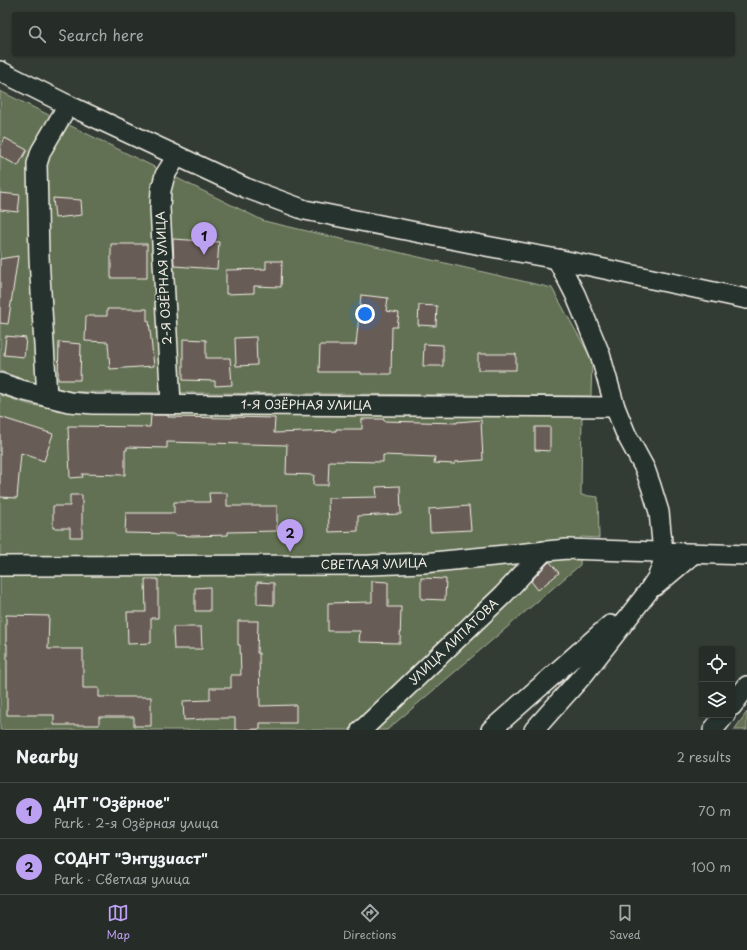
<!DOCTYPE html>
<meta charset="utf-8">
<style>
:root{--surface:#262c28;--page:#2e3430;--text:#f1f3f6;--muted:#a4a7a8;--line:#424845;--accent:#bca0f2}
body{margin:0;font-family:"Playpen Sans",sans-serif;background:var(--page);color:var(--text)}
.controls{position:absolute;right:12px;bottom:12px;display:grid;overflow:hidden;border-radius:4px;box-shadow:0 1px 3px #0004}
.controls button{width:36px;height:36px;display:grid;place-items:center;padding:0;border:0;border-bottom:1px solid var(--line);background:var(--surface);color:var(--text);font:20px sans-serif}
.you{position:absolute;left:365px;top:314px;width:14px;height:14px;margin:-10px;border:3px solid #fff;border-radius:50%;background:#1a73e8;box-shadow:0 0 0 6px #1a73e833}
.badge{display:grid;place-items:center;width:26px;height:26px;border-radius:50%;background:var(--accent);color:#111;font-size:13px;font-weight:700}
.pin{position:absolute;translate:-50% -33px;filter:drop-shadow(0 1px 2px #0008)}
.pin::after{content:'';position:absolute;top:21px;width:14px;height:12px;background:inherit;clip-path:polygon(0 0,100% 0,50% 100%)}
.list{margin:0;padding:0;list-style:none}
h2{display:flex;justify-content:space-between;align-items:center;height:52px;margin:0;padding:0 16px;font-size:17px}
h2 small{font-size:13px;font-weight:400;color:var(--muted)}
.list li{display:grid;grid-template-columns:26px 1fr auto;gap:12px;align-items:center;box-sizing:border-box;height:56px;padding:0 16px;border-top:1px solid var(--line)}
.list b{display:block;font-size:15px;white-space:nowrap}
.list p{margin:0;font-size:13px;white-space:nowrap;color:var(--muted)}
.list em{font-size:13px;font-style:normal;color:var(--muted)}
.icon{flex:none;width:22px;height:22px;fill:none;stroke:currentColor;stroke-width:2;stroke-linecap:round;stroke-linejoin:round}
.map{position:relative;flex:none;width:747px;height:730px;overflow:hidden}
.search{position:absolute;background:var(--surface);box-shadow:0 1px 3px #0004;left:12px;right:12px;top:12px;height:44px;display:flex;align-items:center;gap:10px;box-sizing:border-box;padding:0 14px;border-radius:4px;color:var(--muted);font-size:15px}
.sheet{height:164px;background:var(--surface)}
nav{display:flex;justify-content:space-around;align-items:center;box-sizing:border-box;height:56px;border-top:1px solid var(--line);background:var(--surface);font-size:11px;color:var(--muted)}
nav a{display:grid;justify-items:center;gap:2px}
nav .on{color:var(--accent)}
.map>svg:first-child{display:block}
.green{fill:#627152;stroke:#abb19d}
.building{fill:#685c56;stroke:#f4f1e8}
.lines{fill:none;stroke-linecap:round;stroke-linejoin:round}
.street-casing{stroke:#f4f1e8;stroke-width:22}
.street{stroke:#26332d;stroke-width:19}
.labels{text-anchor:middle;stroke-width:4;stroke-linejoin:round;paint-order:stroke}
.street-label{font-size:12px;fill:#f4f1e8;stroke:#26332d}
</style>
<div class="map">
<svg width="747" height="730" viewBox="0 0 747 730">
<rect width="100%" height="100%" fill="#333b35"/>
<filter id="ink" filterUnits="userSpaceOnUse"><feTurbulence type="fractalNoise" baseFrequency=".025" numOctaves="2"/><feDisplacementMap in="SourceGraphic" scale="8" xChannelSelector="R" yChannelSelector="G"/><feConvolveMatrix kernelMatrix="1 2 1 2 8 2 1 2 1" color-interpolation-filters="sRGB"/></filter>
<g filter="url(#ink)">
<path class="green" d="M 0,91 L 264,221 L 552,288 L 592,360 L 591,396 L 73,392 L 25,380 L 0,371 Z
M 0,395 L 31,405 L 83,412 L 582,414 L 581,495 L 598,497 L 599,538 L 581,537 L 580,565 L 387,730 L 0,730 Z
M 747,712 L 747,730 L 734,730 Z"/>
<path class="building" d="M 5,138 L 27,150 L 18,166 L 0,156 L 0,148 Z
M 0,193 L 20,195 L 18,212 L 0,210 Z
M 53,198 L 81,200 L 82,215 L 55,218 Z
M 173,239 L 219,242 L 217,269 L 174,266 Z
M 111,244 L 147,244 L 147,278 L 111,278 Z
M 18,256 L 8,324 L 0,323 L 0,259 Z
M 266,261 L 282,261 L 281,287 L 254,286 L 254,293 L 226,294 L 226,270 L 266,269 Z
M 361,295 L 388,298 L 386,311 L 399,313 L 397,327 L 392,327 L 391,374 L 361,374 L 361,372 L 319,372 L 320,345 L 356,345 Z
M 419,305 L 437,306 L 436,326 L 418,325 Z
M 107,309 L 147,309 L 147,321 L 149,321 L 154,366 L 110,369 L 108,342 L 85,341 L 86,316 L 107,316 Z
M 6,336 L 26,338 L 24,357 L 4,355 Z
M 256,337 L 257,365 L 236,366 L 235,338 Z
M 183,339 L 206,340 L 206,358 L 230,358 L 232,385 L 215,386 L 215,381 L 183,380 Z
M 59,342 L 81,344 L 80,380 L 58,380 Z
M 424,344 L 443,345 L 443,366 L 423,366 Z
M 478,354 L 516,354 L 516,370 L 478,370 Z
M 151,415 L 168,415 L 168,417 L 232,418 L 232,417 L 275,418 L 274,433 L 336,431 L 336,429 L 362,429 L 362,419 L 384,419 L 384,421 L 457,423 L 457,422 L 481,420 L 483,460 L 455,462 L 455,464 L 434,463 L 435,457 L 383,455 L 383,462 L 329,461 L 328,485 L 313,485 L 314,475 L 286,474 L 287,445 L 167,442 L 167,448 L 127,447 L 127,450 L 125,450 L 125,475 L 82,474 L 83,477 L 70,478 L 68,426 L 150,427 Z
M 0,417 L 53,434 L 44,461 L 21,453 L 17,498 L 0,497 Z
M 535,427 L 550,427 L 550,451 L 535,450 Z
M 400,486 L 401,514 L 358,516 L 358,531 L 329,532 L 328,498 L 377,497 L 376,487 Z
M 209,493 L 227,493 L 227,506 L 277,506 L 277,531 L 228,532 L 228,535 L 193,536 L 174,535 L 174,534 L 125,533 L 126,513 L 174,513 L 174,502 L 210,502 Z
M 70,495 L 82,495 L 82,537 L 70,537 L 70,528 L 53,528 L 53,506 L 70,506 Z
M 469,506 L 471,530 L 430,532 L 429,509 Z
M 549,562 L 550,562 L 559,573 L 538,590 L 531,581 Z
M 421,578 L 446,579 L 445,600 L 421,599 Z
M 145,579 L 158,579 L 158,618 L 151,618 L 151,643 L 128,644 L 127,612 L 146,612 Z
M 372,581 L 388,582 L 388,607 L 401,607 L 400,643 L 359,642 L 360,631 L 328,631 L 328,603 L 372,602 Z
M 257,582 L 274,583 L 274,605 L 257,604 Z
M 210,587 L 210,611 L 195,611 L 195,588 Z
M 6,615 L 49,616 L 48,649 L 83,649 L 83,688 L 99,688 L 99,697 L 151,697 L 151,726 L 134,726 L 134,717 L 99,717 L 99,725 L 54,725 L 54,715 L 7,715 L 7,644 L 6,644 Z
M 238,621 L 258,621 L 257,653 L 259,653 L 260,706 L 296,705 L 296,723 L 260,723 L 260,729 L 235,730 L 235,718 L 205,718 L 205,719 L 184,720 L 183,701 L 210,700 L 210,688 L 231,688 L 231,675 L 241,675 L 240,645 L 238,645 Z
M 173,627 L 201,627 L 202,649 L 174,649 Z"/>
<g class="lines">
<defs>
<g id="street">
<path d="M 0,71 L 68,105 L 246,188 L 305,210 L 486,246 L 557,259 L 747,299"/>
<path id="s1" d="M 0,383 L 21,390 L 69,402 L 94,404 L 615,407"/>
<path d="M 47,397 L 39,257 L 37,164 L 41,151 L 68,105"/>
<path d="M 171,404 L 160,208 L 161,190 L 165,175 L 177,156"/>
<path id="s2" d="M 0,566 L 370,565 L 423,563 L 567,549 L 747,555"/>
<path d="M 655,586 L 693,554"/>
<path d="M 732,706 L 747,686"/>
<path id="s3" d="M 361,730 L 365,727 L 503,595 L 544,551"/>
<path d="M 491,730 L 610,625"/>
<path d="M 534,730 L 584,674 L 647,593 L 657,578 L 662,566 L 663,552 L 659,512 L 651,486 L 645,469 L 626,434 L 615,407 L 600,354 L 575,294 L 557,259"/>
<path d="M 713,730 L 725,715"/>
</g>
</defs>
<use href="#street" class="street-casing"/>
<use href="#street" class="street"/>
</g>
</g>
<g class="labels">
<g class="street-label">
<text transform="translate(164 278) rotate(-93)" y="4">2-Я ОЗЁРНАЯ УЛИЦА</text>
<text dy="4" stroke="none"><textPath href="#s1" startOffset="309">1-Я ОЗЁРНАЯ УЛИЦА</textPath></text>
<text dy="4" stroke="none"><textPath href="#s2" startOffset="374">СВЕТЛАЯ УЛИЦА</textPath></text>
<text dy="4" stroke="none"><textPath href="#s3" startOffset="128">УЛИЦА ЛИПАТОВА</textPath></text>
</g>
</g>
</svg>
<div class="controls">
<button><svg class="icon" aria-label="locate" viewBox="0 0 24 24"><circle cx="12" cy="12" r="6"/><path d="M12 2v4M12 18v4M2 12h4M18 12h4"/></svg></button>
<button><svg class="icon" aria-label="layers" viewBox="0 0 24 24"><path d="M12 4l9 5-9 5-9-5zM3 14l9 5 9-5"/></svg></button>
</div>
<div class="you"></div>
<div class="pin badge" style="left:204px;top:255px">1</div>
<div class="pin badge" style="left:290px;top:552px">2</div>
<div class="search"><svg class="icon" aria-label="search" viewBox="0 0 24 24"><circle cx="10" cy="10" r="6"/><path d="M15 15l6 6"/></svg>Search here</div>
</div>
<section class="sheet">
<h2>Nearby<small>2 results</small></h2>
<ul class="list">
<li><span class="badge">1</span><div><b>ДНТ &quot;Озёрное&quot;</b><p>Park · 2-я Озёрная улица</p></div><em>70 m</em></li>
<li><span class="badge">2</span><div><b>СОДНТ &quot;Энтузиаст&quot;</b><p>Park · Светлая улица</p></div><em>100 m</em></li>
</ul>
</section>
<nav>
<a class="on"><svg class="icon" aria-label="map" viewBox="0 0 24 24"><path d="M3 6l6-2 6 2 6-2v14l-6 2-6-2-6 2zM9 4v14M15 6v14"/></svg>Map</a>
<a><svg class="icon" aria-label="directions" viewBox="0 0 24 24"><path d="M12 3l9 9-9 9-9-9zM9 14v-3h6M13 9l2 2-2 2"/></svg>Directions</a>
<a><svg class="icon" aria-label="saved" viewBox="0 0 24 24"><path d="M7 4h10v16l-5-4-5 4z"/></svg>Saved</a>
</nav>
